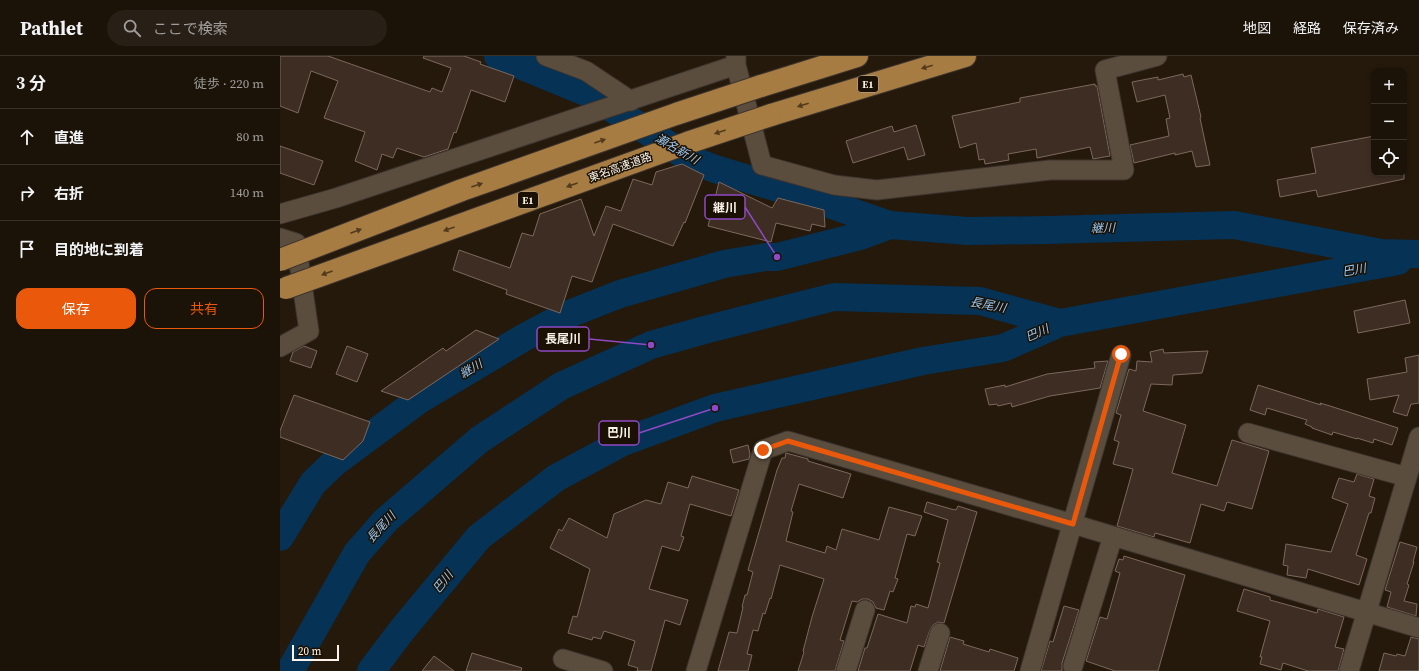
<!DOCTYPE html>
<html lang="ja">
<meta charset="utf-8">
<style>
:root{--surface:#1b1308;--page:#282016;--text:#f1f3f6;--muted:#a09e9c;--line:#393229;--accent:#ea580c}
body{margin:0;font-family:"Source Serif 4","Noto Sans JP",serif;background:var(--page);color:var(--text)}
.controls{position:absolute;right:12px;top:12px;display:grid;overflow:hidden;border-radius:8px;box-shadow:0 2px 6px #0003}
.controls button{width:36px;height:36px;display:grid;place-items:center;padding:0;border:0;border-bottom:1px solid var(--line);background:var(--surface);color:var(--text);font:20px sans-serif}
.scale{position:absolute;left:12px;bottom:10px;width:47px;box-sizing:border-box;padding-left:4px;border:2px solid #fcf4ea;border-top:0;font-size:11px;line-height:14px;white-space:nowrap;color:#fcf4ea;-webkit-text-stroke:3px #1a1003;paint-order:stroke}
.stop{position:absolute;width:12px;height:12px;margin:-9px;border:3px solid #ea580c;border-radius:50%;background:#fff}
.stop.end{background:#ea580c;border-color:#fff;box-shadow:0 1px 4px #0008}
.list{margin:0;padding:0;list-style:none}
h2{display:flex;justify-content:space-between;align-items:center;height:52px;margin:0;padding:0 16px;font-size:17px}
h2 small{font-size:13px;font-weight:400;color:var(--muted)}
.list li{display:grid;grid-template-columns:26px 1fr auto;gap:12px;align-items:center;box-sizing:border-box;height:56px;padding:0 16px;border-top:1px solid var(--line)}
.list b{display:block;font-size:15px;white-space:nowrap}
.list em{font-size:13px;font-style:normal;color:var(--muted)}
.actions{display:flex;gap:8px;padding:12px 16px}
.actions a{flex:1;padding:9px 0;border:1px solid var(--accent);border-radius:12px;text-align:center;font-size:14px;color:var(--accent)}
.actions .main{background:var(--accent);color:#fff}
.icon{flex:none;width:22px;height:22px;fill:none;stroke:currentColor;stroke-width:2;stroke-linecap:round;stroke-linejoin:round}
.map{position:relative;flex:none;width:1139px;height:615px;overflow:hidden}
header{display:flex;align-items:center;gap:24px;box-sizing:border-box;height:56px;padding:0 20px;background:var(--surface);border-bottom:1px solid var(--line)}
header strong{font-size:19px}
nav{display:flex;gap:22px;margin-inline-start:auto;font-size:14px}
.search{width:280px;height:36px;background:var(--page);display:flex;align-items:center;gap:10px;box-sizing:border-box;padding:0 14px;border-radius:22px;color:var(--muted);font-size:15px}
main{display:flex}
aside{flex:1;background:var(--surface)}
.map>svg:first-child{display:block}
.lines{fill:none;stroke-linecap:round;stroke-linejoin:round}
.river{stroke:#053255;stroke-width:28}
.building{fill:#3e2d23;stroke:#7d685d}
.street-casing{stroke:#3d342f;stroke-width:21}
.highway-casing{stroke:#3d342f;stroke-width:24}
.street{stroke:#5a4d3d;stroke-width:19}
.highway{stroke:#a67c42;stroke-width:22}
.highway-bridge-casing{stroke:#3d342f;stroke-width:24;stroke-linecap:butt}
.highway-bridge{stroke:#a67c42;stroke-width:22}
.oneway{fill:#523b1c}
.route{stroke:#ea580c;stroke-width:5}
.labels{text-anchor:middle;stroke-width:3;stroke-linejoin:round;paint-order:stroke}
.shield{fill:#1a1003;stroke:#b8b0a5;stroke-width:1}
.shield-label{font-size:10px;font-weight:bold;fill:#fcf4ea}
.street-label{font-size:11px;fill:#fcf4ea;stroke:#1a1003}
.water-label{font-size:12px;font-style:italic;fill:#99c6f0;stroke:#1a1003}
.leader{fill:none;stroke:#8e4ac5;stroke-width:1.5}
.callout-dot{fill:#8e4ac5;stroke:#1a1003;stroke-width:1.5}
.callout{fill:#1a1003;stroke:#8e4ac5;stroke-width:1.5}
.callout-label{font-size:12px;text-anchor:middle;font-weight:bold;fill:#fcf4ea}
</style>
<header>
<strong>Pathlet</strong>
<div class="search"><svg class="icon" aria-label="search" viewBox="0 0 24 24"><circle cx="10" cy="10" r="6"/><path d="M15 15l6 6"/></svg>ここで検索</div>
<nav><a>地図</a><a>経路</a><a>保存済み</a></nav>
</header>
<main>
<aside>
<h2>3 分<small>徒歩 · 220 m</small></h2>
<ul class="list">
<li><svg class="icon" aria-label="ahead" viewBox="0 0 24 24"><path d="M12 20V5M6 11l6-6 6 6"/></svg><div><b>直進</b></div><em>80 m</em></li>
<li><svg class="icon" aria-label="right" viewBox="0 0 24 24"><path d="M7 20v-9h11M14 6l5 5-5 5"/></svg><div><b>右折</b></div><em>140 m</em></li>
<li><svg class="icon" aria-label="arrive" viewBox="0 0 24 24"><path d="M6 21V4h12l-3 4 3 4H6"/></svg><div><b>目的地に到着</b></div></li>
</ul>
<div class="actions"><a class="main">保存</a><a>共有</a></div>
</aside>
<div class="map">
<svg width="1139" height="615" viewBox="0 0 1139 615">
<rect width="100%" height="100%" fill="#24190a"/>
<g class="lines">
<path class="river" d="M 218,0 L 308,37 L 412,104 L 435,113 L 531,142 L 610,169
M 0,481 L 33,427 L 54,407 L 139,344 L 243,282 L 284,260 L 340,238 L 444,208 L 486,201 L 497,201 L 580,180 L 610,169 L 688,175 L 767,174 L 954,169 L 1101,197 L 1139,198
M 10,615 L 77,497 L 106,464 L 199,384 L 281,330 L 371,289 L 428,273 L 554,241 L 700,245 L 780,267
M 91,615 L 122,574 L 199,481 L 276,422 L 343,386 L 435,352 L 643,305 L 723,292 L 780,267 L 1118,205"/>
</g>
<path class="building" d="M 0,0 L 48,0 L 150,36 L 152,32 L 162,36 L 171,12 L 143,2 L 144,0 L 184,0 L 201,6 L 200,8 L 234,20 L 225,46 L 191,34 L 176,77 L 174,76 L 168,93 L 144,101 L 117,92 L 113,102 L 102,98 L 97,114 L 75,105 L 85,76 L 44,62 L 58,25 L 31,15 L 18,57 L 0,50 Z
M 903,18 L 904,21 L 911,19 L 921,61 L 920,62 L 930,109 L 916,111 L 912,95 L 895,99 L 895,97 L 854,107 L 850,89 L 889,80 L 886,63 L 890,62 L 885,39 L 857,46 L 852,26 L 878,21 L 878,24 Z
M 815,28 L 815,30 L 817,30 L 830,100 L 813,103 L 810,91 L 757,102 L 756,93 L 728,98 L 729,104 L 705,108 L 704,103 L 699,104 L 696,87 L 680,92 L 672,60 L 740,46 L 740,42 Z
M 636,69 L 645,99 L 628,104 L 624,91 L 573,107 L 566,85 L 612,70 L 614,76 Z
M 1094,80 L 1094,117 L 1124,117 L 1124,123 L 1038,141 L 1036,134 L 1000,141 L 997,124 L 1036,117 L 1031,92 Z
M 0,90 L 43,105 L 34,129 L 0,117 Z
M 402,108 L 424,119 L 405,167 L 404,166 L 393,190 L 333,168 L 312,226 L 292,220 L 280,257 L 226,238 L 227,234 L 173,214 L 179,194 L 230,212 L 242,177 L 253,180 L 260,158 L 301,143 L 314,180 L 326,150 L 341,155 L 353,123 L 372,129 L 376,116 Z
M 439,126 L 492,152 L 498,142 L 544,154 L 545,171 L 532,168 L 530,175 L 496,167 L 491,186 L 428,170 Z
M 1125,244 L 1130,267 L 1078,277 L 1074,255 Z
M 196,274 L 219,283 L 128,344 L 101,335 L 163,292 L 166,295 Z
M 24,290 L 37,295 L 31,312 L 10,305 L 13,296 Z
M 67,290 L 88,298 L 77,326 L 56,318 Z
M 883,293 L 884,297 L 928,295 L 922,317 L 893,319 L 892,329 L 871,328 L 863,355 L 906,369 L 892,417 L 937,430 L 952,384 L 989,395 L 972,453 L 947,446 L 944,455 L 921,448 L 910,487 L 875,477 L 874,481 L 837,470 L 853,413 L 833,408 L 839,386 L 834,384 L 841,359 L 836,357 L 849,313 L 856,315 L 857,305 L 872,306 L 870,296 Z
M 1139,299 L 1139,347 L 1133,348 L 1131,348 L 1127,360 L 1113,356 L 1119,339 L 1090,344 L 1087,323 L 1127,316 L 1125,302 Z
M 828,305 L 820,332 L 770,340 L 732,351 L 731,347 L 718,350 L 717,348 L 709,349 L 705,333 L 725,329 L 725,331 L 767,318 L 815,312 L 814,306 Z
M 978,329 L 1041,349 L 1040,347 L 1050,350 L 1118,372 L 1112,389 L 1094,383 L 1093,387 L 1077,382 L 1077,383 L 1053,376 L 1052,379 L 1032,372 L 1032,371 L 1025,368 L 1027,364 L 987,352 L 985,359 L 970,354 Z
M 14,339 L 90,366 L 83,385 L 63,404 L 0,381 L 0,375 Z
M 468,389 L 470,398 L 469,403 L 453,407 L 450,394 Z
M 506,397 L 528,403 L 528,405 L 571,418 L 563,442 L 519,428 L 511,455 L 513,456 L 506,485 L 545,497 L 547,490 L 556,494 L 562,473 L 599,484 L 609,451 L 642,460 L 635,480 L 627,478 L 615,522 L 618,523 L 613,536 L 610,535 L 604,554 L 596,552 L 593,546 L 588,543 L 582,543 L 577,546 L 572,545 L 560,584 L 564,585 L 555,615 L 518,615 L 524,596 L 523,595 L 532,561 L 544,523 L 500,509 L 491,543 L 490,542 L 485,558 L 483,557 L 478,575 L 473,574 L 467,598 L 472,599 L 468,615 L 438,615 L 449,576 L 457,577 L 463,551 L 462,551 L 465,539 L 467,539 L 473,516 L 468,514 L 479,476 L 497,414 L 502,402 L 505,402 Z
M 1077,418 L 1094,423 L 1089,440 L 1095,442 L 1091,457 L 1089,457 L 1076,499 L 1087,503 L 1079,529 L 1028,513 L 1026,522 L 1007,519 L 1008,510 L 1003,509 L 1006,488 L 1051,496 L 1068,448 L 1052,442 L 1057,427 L 1059,422 L 1074,426 Z
M 412,420 L 459,434 L 451,460 L 410,448 L 401,480 L 404,481 L 399,495 L 382,490 L 369,533 L 408,544 L 400,569 L 385,564 L 371,615 L 357,615 L 358,612 L 348,609 L 355,585 L 324,575 L 321,583 L 313,581 L 312,584 L 288,577 L 293,560 L 297,561 L 310,513 L 270,492 L 279,473 L 282,475 L 289,462 L 327,482 L 334,458 L 366,444 L 381,448 L 388,426 L 408,432 Z
M 647,446 L 671,453 L 676,454 L 678,450 L 697,456 L 664,567 L 658,566 L 653,569 L 650,574 L 644,591 L 638,589 L 630,615 L 578,615 L 585,592 L 587,592 L 598,558 L 627,567 L 631,550 L 635,551 L 636,548 L 648,552 L 660,507 L 657,506 L 668,464 L 644,456 Z
M 1120,486 L 1137,491 L 1133,506 L 1134,506 L 1127,528 L 1129,529 L 1124,545 L 1137,548 L 1136,560 L 1107,551 L 1111,536 L 1105,534 Z
M 844,500 L 905,519 L 878,615 L 835,615 L 806,605 L 820,561 L 827,563 L 840,517 L 835,515 L 839,503 L 843,504 Z
M 964,533 L 990,541 L 990,544 L 1037,557 L 1038,553 L 1064,561 L 1055,591 L 1064,593 L 1058,615 L 1028,615 L 1003,607 L 1001,614 L 980,608 L 982,601 L 980,601 L 990,565 L 957,555 Z
M 784,550 L 799,554 L 782,607 L 782,615 L 761,615 L 770,585 L 773,586 Z
M 670,581 L 684,585 L 683,588 L 709,596 L 710,593 L 738,602 L 734,615 L 660,615 Z
M 1131,581 L 1139,583 L 1139,615 L 1099,615 L 1104,597 L 1116,600 L 1117,598 L 1125,600 Z
M 192,597 L 242,612 L 241,615 L 186,615 Z
M 154,600 L 174,615 L 142,615 Z"/>
<g class="lines">
<defs>
<path id="street" d="M 266,0 L 306,15 L 351,45
M 456,9 L 482,109 L 554,129 L 597,134 L 770,114 L 844,114 L 825,14 L 877,0
M 0,158 L 56,142 L 456,9 L 456,0
M 0,182 L 16,187 L 29,275 L 0,291
M 968,377 L 1127,421
M 283,603 L 323,615
M 793,610 L 833,480
M 416,615 L 483,394 L 508,385 L 793,468 L 1139,572
M 566,615 L 585,554
M 648,615 L 660,577
M 750,615 L 841,299
M 1069,615 L 1139,381"/>
<path id="highway" d="M 481,30 L 577,0
M 491,59 L 685,0"/>
</defs>
<use href="#street" class="street-casing"/>
<use href="#highway" class="highway-casing"/>
<use href="#street" class="street"/>
<use href="#highway" class="highway"/>
<defs>
<path id="highway-bridge" d="M 0,204 L 182,134 L 396,58 L 481,30
M 6,232 L 407,87 L 491,59"/>
</defs>
<use href="#highway-bridge" class="highway-bridge-casing"/>
<use href="#highway-bridge" class="highway-bridge"/>
</g>
<defs><path id="oneway-solid" d="M-6-.8H1V-3.2L6.5 0L1 3.2V.8H-6Z"/></defs>
<g class="oneway">
<use href="#oneway-solid" transform="translate(647 11) rotate(164)"/>
<use href="#oneway-solid" transform="translate(523 49) rotate(163)"/>
<use href="#oneway-solid" transform="translate(440 76) rotate(161)"/>
<use href="#oneway-solid" transform="translate(320 85) rotate(-19)"/>
<use href="#oneway-solid" transform="translate(197 129) rotate(-19)"/>
<use href="#oneway-solid" transform="translate(292 129) rotate(160)"/>
<use href="#oneway-solid" transform="translate(169 173) rotate(160)"/>
<use href="#oneway-solid" transform="translate(76 175) rotate(-21)"/>
<use href="#oneway-solid" transform="translate(47 217) rotate(160)"/>
</g>
<g class="lines">
<path class="route" d="M 483,394 L 508,385 L 793,468 L 841,298"/>
</g>
<g class="labels">
<g class="shield">
<rect x="578" y="20" width="20" height="16" rx="3"/>
<rect x="238" y="136" width="20" height="16" rx="3"/>
</g>
<g class="shield-label">
<text x="588" y="32">E1</text>
<text x="248" y="148">E1</text>
</g>
<g class="street-label">
<text transform="translate(340 111) rotate(-20)" y="4">東名高速道路</text>
</g>
<g class="water-label">
<text transform="translate(397 93) rotate(30)" y="4">瀬名新川</text>
<text transform="translate(823 172) rotate(-1)" y="4">継川</text>
<text transform="translate(1074 214) rotate(-10)" y="4">巴川</text>
<text transform="translate(708 249) rotate(11)" y="4">長尾川</text>
<text transform="translate(757 277) rotate(-24)" y="4">巴川</text>
<text transform="translate(191 313) rotate(-31)" y="4">継川</text>
<text transform="translate(101 471) rotate(-47)" y="4">長尾川</text>
<text transform="translate(163 526) rotate(-51)" y="4">巴川</text>
</g>
</g>
<path class="leader" d="M497 201L465 151M371 289L309 283M435 352L359 377"/>
<g class="callout-dot">
<circle cx="497" cy="201" r="4"/>
<circle cx="371" cy="289" r="4"/>
<circle cx="435" cy="352" r="4"/>
</g>
<g class="callout">
<rect x="425" y="139" width="40" height="24" rx="4"/>
<rect x="257" y="271" width="52" height="24" rx="4"/>
<rect x="319" y="365" width="40" height="24" rx="4"/>
</g>
<g class="callout-label">
<text x="445" y="156">継川</text>
<text x="283" y="287">長尾川</text>
<text x="339" y="381">巴川</text>
</g>
</svg>
<div class="controls">
<button>+</button>
<button>−</button>
<button><svg class="icon" aria-label="locate" viewBox="0 0 24 24"><circle cx="12" cy="12" r="6"/><path d="M12 2v4M12 18v4M2 12h4M18 12h4"/></svg></button>
</div>
<div class="scale">20 m</div>
<div class="stop" style="left:841px;top:298px"></div>
<div class="stop end" style="left:483px;top:394px"></div>
</div>
</main>
